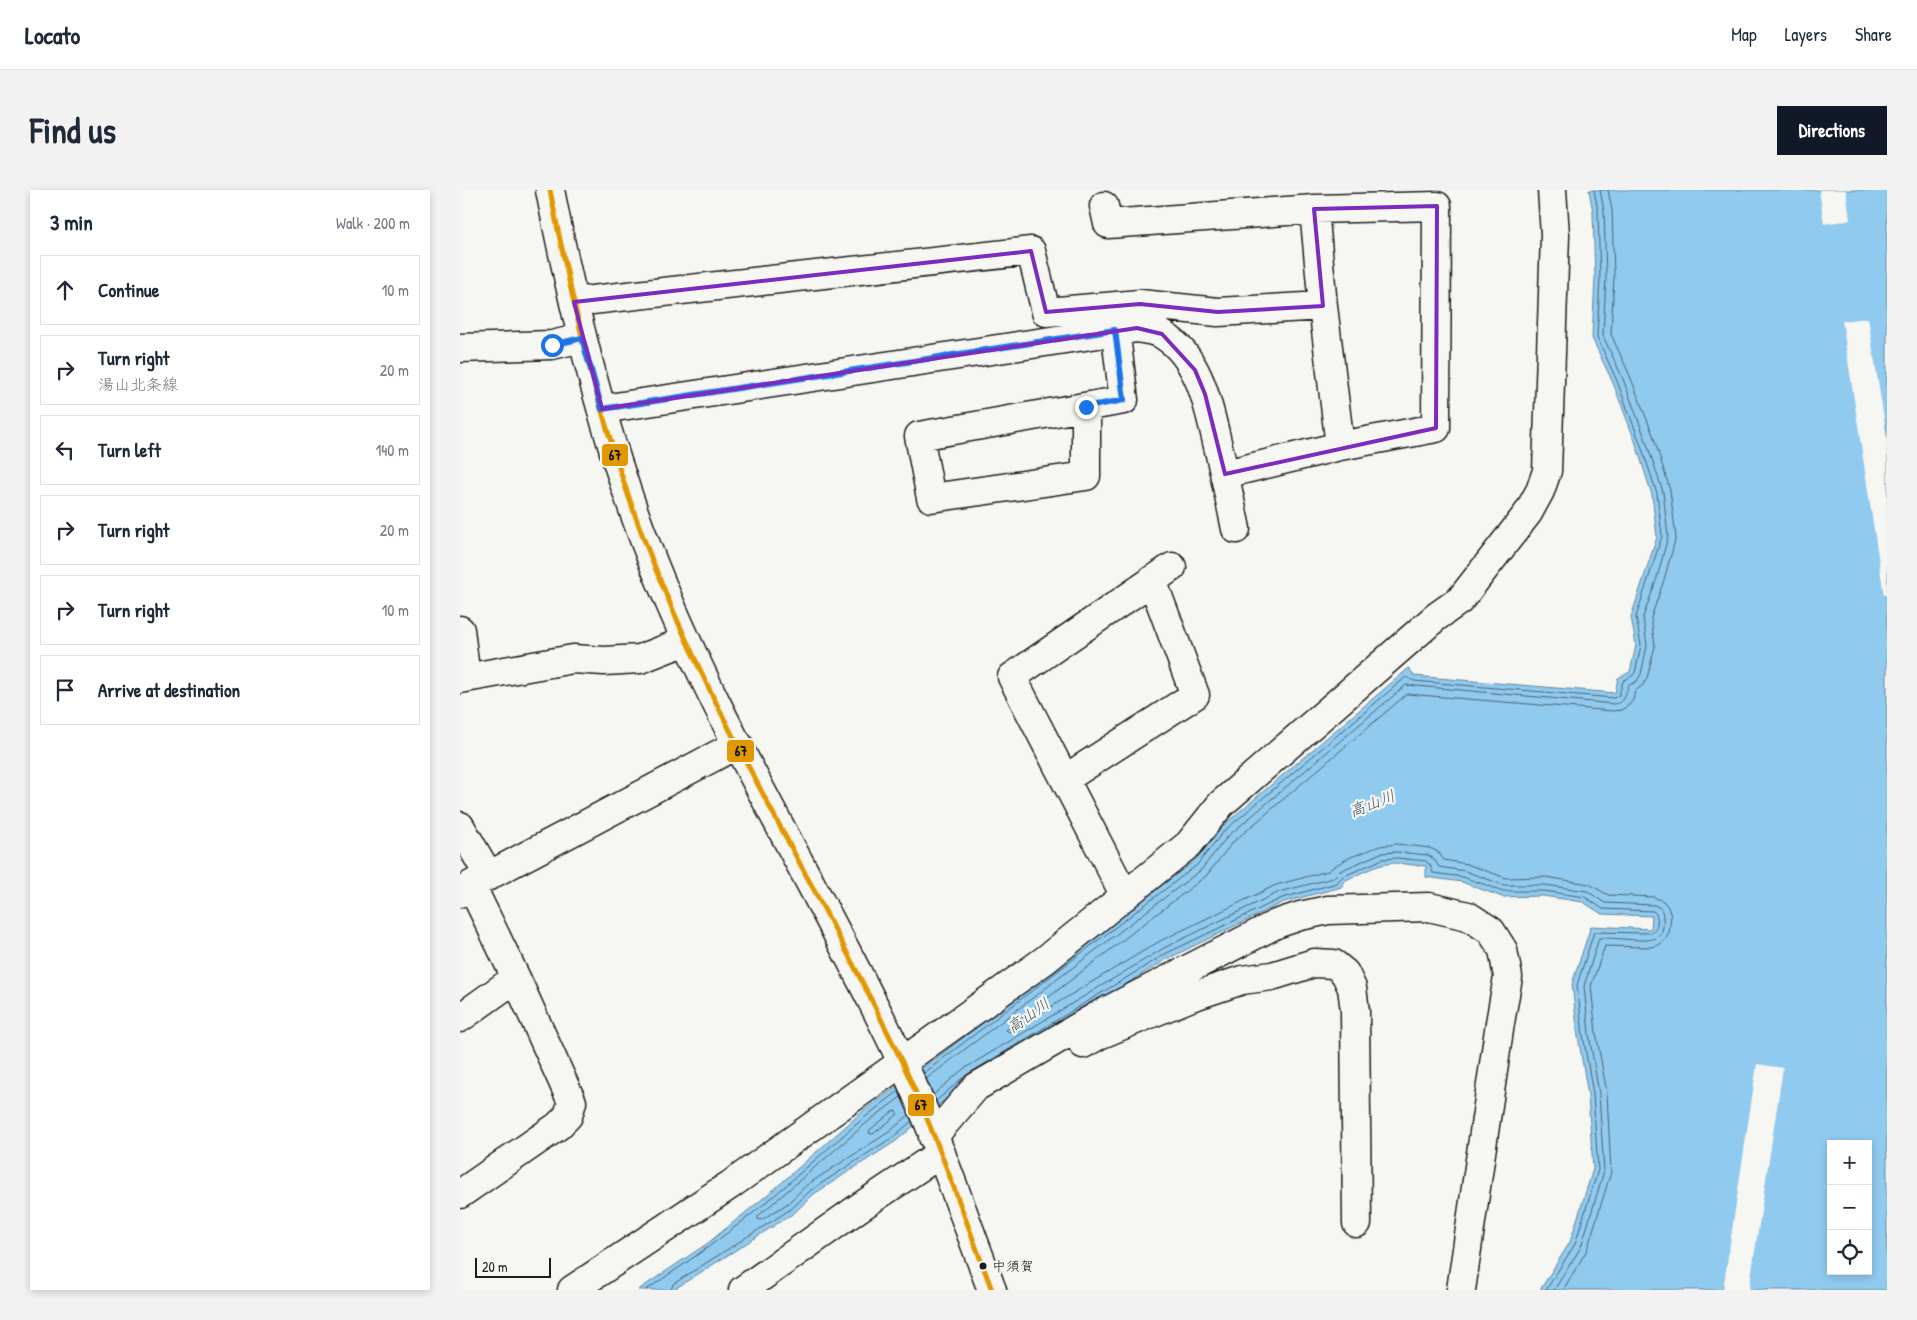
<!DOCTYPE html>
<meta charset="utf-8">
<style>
:root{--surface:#fff;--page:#f2f2f3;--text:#1f2937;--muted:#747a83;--line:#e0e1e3;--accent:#111827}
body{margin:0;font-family:"Patrick Hand","Klee One",sans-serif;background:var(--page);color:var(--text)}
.controls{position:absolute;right:15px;bottom:15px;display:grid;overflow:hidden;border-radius:0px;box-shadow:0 2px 8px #0003}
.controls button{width:45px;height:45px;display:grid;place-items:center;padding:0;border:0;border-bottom:1px solid var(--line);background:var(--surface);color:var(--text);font:25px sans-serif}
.scale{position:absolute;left:15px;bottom:12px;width:76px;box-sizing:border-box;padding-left:5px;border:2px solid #1c1c1c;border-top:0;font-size:14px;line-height:18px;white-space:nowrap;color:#1c1c1c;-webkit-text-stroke:4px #f6f6f2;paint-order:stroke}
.stop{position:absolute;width:15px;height:15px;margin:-11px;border:4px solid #1a73e8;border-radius:50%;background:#fff}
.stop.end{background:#1a73e8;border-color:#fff;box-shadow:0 1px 5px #0008}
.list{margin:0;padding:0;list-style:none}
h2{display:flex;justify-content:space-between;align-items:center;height:65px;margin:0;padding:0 20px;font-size:21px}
h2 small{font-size:16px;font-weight:400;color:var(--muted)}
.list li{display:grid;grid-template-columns:32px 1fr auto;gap:15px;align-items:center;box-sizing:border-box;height:70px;margin:0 10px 10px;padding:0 10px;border:1px solid var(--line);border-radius:0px}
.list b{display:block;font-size:19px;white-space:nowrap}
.list p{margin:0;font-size:16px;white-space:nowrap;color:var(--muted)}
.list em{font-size:16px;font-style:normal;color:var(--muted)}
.icon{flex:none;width:28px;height:28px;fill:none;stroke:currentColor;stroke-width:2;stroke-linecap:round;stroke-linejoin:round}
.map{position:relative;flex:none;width:1427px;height:1100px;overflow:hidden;border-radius:0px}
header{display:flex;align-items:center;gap:30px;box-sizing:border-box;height:70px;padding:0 25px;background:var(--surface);border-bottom:1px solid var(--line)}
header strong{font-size:24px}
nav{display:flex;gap:28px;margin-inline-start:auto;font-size:18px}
.intro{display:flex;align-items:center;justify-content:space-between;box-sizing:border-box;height:120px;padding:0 30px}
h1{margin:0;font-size:35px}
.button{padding:12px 22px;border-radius:0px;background:var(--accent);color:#fff;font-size:18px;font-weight:700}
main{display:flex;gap:30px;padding:0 30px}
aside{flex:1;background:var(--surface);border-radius:0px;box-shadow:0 2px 8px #0003}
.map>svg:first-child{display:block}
.water{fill:#90caef;stroke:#62849b;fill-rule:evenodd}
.pier{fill:#f6f6f2}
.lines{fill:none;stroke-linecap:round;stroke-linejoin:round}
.shore{stroke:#4a6270;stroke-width:1}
.minor-casing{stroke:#1c1c1c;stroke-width:31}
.major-casing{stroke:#1c1c1c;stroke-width:31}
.minor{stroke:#f6f6f2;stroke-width:28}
.major{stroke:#f6f6f2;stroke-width:28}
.bus-1-casing{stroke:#f6f6f2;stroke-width:9}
.bus-1{stroke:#e19803;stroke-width:5}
.route{stroke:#1a73e8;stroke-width:6}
.marked{fill:none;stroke:#7b2cbf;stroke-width:4;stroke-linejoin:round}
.bus-dot{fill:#1c1c1c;stroke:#f6f6f2;stroke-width:2}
.labels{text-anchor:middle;stroke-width:4.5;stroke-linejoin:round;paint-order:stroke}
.bus-label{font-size:14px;fill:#1c1c1c;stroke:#f6f6f2;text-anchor:start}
.water-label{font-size:16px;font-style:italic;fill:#455966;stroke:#f6f6f2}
.line-badge{stroke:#f6f6f2;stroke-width:2}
.pale-badge-label{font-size:14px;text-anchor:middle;font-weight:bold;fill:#111}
</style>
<header>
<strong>Locato</strong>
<nav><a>Map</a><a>Layers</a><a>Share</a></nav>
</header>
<div class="intro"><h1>Find us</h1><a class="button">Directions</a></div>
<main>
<aside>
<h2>3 min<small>Walk · 200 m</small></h2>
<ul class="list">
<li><svg class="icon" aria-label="ahead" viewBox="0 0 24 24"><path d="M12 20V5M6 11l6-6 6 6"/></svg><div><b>Continue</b></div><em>10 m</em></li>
<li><svg class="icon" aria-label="right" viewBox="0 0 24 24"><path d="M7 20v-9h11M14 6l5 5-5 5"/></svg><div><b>Turn right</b><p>湯山北条線</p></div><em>20 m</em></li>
<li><svg class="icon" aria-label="left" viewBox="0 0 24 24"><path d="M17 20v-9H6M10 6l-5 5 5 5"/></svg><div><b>Turn left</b></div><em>140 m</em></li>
<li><svg class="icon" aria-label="right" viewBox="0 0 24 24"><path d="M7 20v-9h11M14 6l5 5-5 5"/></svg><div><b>Turn right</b></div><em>20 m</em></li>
<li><svg class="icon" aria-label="right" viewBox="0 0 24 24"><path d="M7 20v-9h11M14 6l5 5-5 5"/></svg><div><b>Turn right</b></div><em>10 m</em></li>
<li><svg class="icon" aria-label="arrive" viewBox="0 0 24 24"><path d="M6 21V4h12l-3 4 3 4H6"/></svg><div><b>Arrive at destination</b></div></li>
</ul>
</aside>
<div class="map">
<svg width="1427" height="1100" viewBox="0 0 1427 1100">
<rect width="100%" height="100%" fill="#f6f6f2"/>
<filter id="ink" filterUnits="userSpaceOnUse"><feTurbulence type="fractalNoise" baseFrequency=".02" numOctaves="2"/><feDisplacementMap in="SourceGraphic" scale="10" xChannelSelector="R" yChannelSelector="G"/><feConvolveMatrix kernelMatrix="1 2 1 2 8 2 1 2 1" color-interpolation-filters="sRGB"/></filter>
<g filter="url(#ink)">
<path class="water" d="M 1129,0 L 1427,0 L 1427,1100 L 1080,1100 L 1110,1052 L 1133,979 L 1128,905 L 1118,846 L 1112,794 L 1131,736 L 1191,739 L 1192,726 L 1142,724 L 1123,712 L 1083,706 L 1042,707 L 1002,692 L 966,687 L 966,676 C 955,676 943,673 934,673 C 916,674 900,684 884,691 L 882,697 L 824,712 L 709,768 L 508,890 L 436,951 L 354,1004 L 334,1023 L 213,1100 L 178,1100 L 248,1053 L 312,1001 L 403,921 L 483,863 L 734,671 L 759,639 L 949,478 L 954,486 L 1155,503 L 1158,488 L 1170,482 L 1176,455 L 1171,427 L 1197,347 L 1192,305 L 1175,251 L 1153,193 L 1132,148 L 1135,88 L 1133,22 ZM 1371,954 L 1408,954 L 1408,1081 L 1371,1081 Z"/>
<path class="pier" d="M 1359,0 L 1386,0 L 1390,30 L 1364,34 Z
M 1408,128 L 1427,248 L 1427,405 L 1424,405 L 1382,131 Z
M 1297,874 L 1323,878 L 1289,1100 L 1263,1100 Z"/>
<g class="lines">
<path class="shore" d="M 464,883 L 737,675 L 763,642 L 946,487 L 954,491 L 1154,508 L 1159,505 L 1163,491 L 1172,486 L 1175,483 L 1181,455 L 1176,427 L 1202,346 L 1197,303 L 1179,250 L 1157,191 L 1137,147 L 1140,87 L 1138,21 L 1134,0
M 466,889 L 741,680 L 767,647 L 946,495 L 1154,514 C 1165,513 1166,505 1168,496 L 1177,491 L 1181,484 L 1187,456 L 1183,427 L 1197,388 L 1208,346 L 1203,302 L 1185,248 L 1163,189 L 1143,146 L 1146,87 L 1144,21 L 1140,0
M 473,905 L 502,880 L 704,758 L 819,702 L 873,688 L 880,681 L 921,663 L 937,662 L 968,665 L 974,669 L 979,677 L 1005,681 L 1044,695 L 1085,695 L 1127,701 L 1145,713 L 1194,715 C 1200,717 1203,720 1203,727 C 1204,734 1203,745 1196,748 C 1187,753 1152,747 1139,748 L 1124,796 L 1129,844 L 1139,904 L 1144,981 L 1121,1057 L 1094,1100
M 441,907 L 410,930 L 298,1026 L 298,1029 L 301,1030 L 327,1014 L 348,994 L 429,942 L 449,925
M 476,911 L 505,886 L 707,763 L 822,708 L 877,693 L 882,687 L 923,669 L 937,668 L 966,671 L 970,675 L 973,683 L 1003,687 L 1043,701 L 1084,701 L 1125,707 L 1143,719 L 1193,721 C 1200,725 1198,739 1192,743 L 1134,742 L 1117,795 L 1123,845 L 1133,904 L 1138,980 L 1115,1054 L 1086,1100
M 434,921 L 437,922 L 437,925 L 413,944 L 409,943 L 410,940 Z
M 186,1100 C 231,1070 275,1039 316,1004 C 357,969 395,933 439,901
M 211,1100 L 213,1094 L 331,1019 L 351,1000 L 433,947 L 452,931
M 1103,1100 L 1127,1060 L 1151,982 L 1147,903 L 1136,843 L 1131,796 L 1145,756 L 1190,757 L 1199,755 L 1205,750 L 1209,743 L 1211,726 L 1208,717 L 1203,711 L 1194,707 L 1148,705 L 1129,694 L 1086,687 L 1046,688 L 1007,674 L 984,670 L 978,662 L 970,658 L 937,654 L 920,656 L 891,667 L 876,675 L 868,681 L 816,695 L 700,751 L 549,842 L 546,840 L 746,686 L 773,652 L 947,504 L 1153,521 L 1161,520 L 1168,516 L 1173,510 L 1175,501 L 1183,495 L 1187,488 L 1195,456 L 1191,428 L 1204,390 L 1216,347 L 1210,300 L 1193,245 L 1170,186 L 1151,144 L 1154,87 L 1152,20 L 1148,0"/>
<defs>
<path id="minor" d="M 644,16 L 648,34 L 854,19
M 114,112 L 571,61 L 586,122 L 680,114 L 758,122 L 863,116 L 880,256 L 976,238 L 977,16 L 854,19 L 863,116
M 0,158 L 92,155 L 122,148
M 626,217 L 626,286 L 471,308 L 459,246 L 664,210 L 653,123
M 142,219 L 677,138 C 685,140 696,140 703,145 C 739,167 748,214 757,252 C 764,281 770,310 776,339
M 765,284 L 880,256
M 0,440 L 6,488
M 0,489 L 113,469 L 144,471 L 180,469 L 226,451
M 605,589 L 735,505 L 692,390
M 0,636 L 29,686
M 0,703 L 11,695 L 278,554
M 665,706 L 552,487 L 712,377
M 0,828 L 56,788
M 623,854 L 639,845 L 731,807 L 782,790 L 812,786 L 854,773 L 874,774 L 885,783 L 892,798 L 895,821 L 897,1033
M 473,947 L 516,897 L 639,825 L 816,734 L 840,726 L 868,720 L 969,717 L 1008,726 L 1031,741 L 1043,760 L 1048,787 L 1040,833 L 1001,1100
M 0,1004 L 98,936 L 108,926 L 112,912 L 56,788 L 11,695
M 112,1100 L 270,995 L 585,770 L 729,654 L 761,614 L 976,427 L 1000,410 L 1068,323 L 1080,301 L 1087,281 L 1095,45 L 1092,0
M 283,1100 L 400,1017 L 481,963"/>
<path id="major" d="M 90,0 C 113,119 142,239 185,352 C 254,533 359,697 442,872 C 477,946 503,1024 532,1100"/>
</defs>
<use href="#minor" class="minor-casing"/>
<use href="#major" class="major-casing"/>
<use href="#minor" class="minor"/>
<use href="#major" class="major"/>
<defs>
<path id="bus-1" d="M 90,0 C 113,119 142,239 185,352 C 254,533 359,697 442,872 C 477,946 503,1024 532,1100"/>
</defs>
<use href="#bus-1" class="bus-1-casing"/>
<use href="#bus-1" class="bus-1"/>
</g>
</g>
<g class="lines" filter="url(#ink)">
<path class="route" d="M 92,155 L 122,148 L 142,219 L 655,140 L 664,210 L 626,217"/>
</g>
<path class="marked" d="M 977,16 L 976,238 L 765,284 L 745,204 L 735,180 L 702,144 L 677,138 L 142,219 L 114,112 L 571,61 L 586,122 L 680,114 L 758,122 L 863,116 L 854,19 Z"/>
<circle class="bus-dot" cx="523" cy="1076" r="4.5"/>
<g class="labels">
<g class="bus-label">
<text x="532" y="1081">中須賀</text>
</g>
<g class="water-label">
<text transform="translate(912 613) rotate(-21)" y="6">高山川</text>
<text transform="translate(568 825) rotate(-35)" y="6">高山川</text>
</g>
</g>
<g class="line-badge">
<rect x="141" y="253" width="28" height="24" rx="5" fill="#e19803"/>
<rect x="266" y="549" width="29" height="24" rx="5" fill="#e19803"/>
<rect x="447" y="903" width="28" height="24" rx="5" fill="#e19803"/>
</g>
<g class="pale-badge-label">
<text x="155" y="270">67</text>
<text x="281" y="566">67</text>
<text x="461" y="920">67</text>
</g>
</svg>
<div class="controls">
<button>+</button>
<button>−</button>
<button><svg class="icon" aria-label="locate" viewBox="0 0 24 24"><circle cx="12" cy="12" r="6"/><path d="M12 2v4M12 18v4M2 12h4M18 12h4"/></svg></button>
</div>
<div class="scale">20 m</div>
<div class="stop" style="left:92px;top:155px"></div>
<div class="stop end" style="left:626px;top:217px"></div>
</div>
</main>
